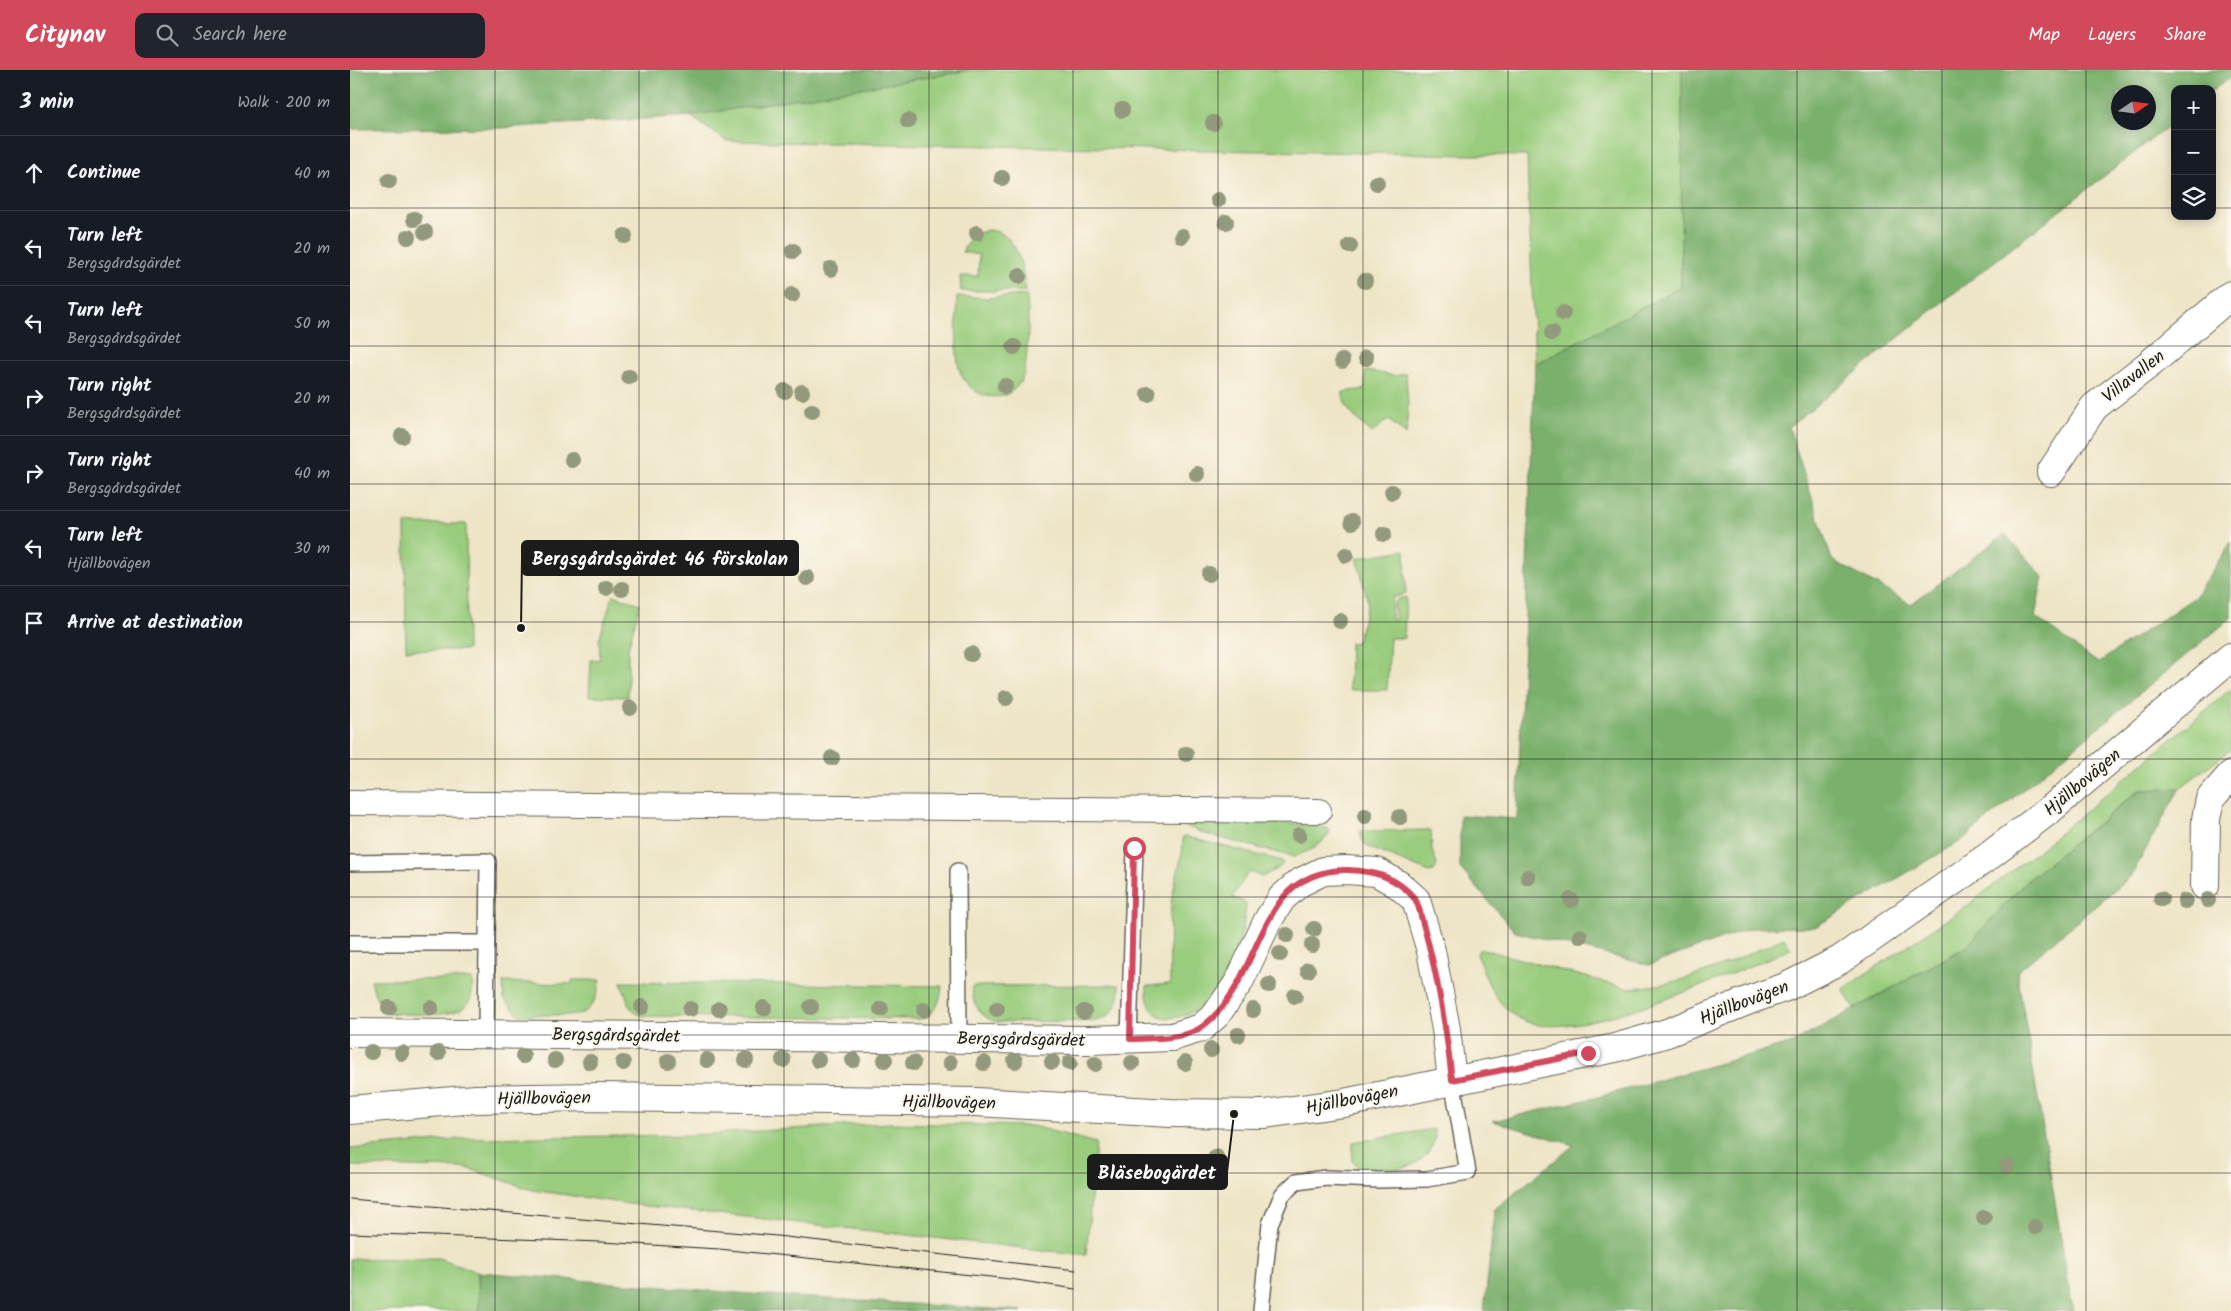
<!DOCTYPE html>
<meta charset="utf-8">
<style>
:root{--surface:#171b24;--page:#20242c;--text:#f1f3f6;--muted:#9ea1a6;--line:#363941;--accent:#d1495b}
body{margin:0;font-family:Kalam,sans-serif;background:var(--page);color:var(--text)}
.controls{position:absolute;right:15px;top:15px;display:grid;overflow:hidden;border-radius:10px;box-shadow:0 2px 12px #0003}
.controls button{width:45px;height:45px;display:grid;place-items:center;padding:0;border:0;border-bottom:1px solid var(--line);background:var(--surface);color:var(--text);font:25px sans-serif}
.compass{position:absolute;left:1761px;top:15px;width:45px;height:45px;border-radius:50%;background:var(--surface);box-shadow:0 2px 12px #0003;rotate:77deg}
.stop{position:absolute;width:15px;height:15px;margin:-11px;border:4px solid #d1495b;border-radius:50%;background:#fff}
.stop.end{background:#d1495b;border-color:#fff;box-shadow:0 1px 5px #0008}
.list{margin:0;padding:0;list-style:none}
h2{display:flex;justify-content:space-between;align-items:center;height:65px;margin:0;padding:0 20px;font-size:21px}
h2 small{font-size:16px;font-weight:400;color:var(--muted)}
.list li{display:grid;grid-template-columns:32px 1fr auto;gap:15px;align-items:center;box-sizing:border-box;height:75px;padding:0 20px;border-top:1px solid var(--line)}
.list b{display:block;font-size:19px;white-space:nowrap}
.list p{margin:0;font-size:16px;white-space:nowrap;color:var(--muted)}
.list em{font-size:16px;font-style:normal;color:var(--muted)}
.icon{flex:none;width:28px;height:28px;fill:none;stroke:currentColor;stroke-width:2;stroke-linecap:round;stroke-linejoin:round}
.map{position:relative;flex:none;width:1881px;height:1241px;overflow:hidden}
header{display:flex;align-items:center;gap:30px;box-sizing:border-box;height:70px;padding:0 25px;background:var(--accent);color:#fff}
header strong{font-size:24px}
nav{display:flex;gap:28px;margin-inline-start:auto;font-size:18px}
.search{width:350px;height:45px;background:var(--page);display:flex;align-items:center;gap:12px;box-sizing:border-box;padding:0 18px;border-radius:10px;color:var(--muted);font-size:19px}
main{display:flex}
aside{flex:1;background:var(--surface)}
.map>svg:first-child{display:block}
.green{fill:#99cc7d;stroke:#5a744c}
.forest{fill:#7ab06c;stroke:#4b6644;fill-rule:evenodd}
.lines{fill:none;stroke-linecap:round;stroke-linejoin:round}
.service-casing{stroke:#666258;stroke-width:18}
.pedestrian-casing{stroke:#666258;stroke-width:26}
.minor-casing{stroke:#666258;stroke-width:30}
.tertiary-casing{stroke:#666258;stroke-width:30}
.service{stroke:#fff;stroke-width:15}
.pedestrian{stroke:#fff;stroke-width:24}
.minor{stroke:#fff;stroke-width:28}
.tertiary{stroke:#fff;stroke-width:28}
.tram{stroke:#1c1c1c;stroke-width:1}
.tree{fill:#93997b}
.route{stroke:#d1495b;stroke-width:6}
.grid{fill:none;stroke:#1c1c1c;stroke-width:1;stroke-opacity:0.55}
.labels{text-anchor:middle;stroke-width:4;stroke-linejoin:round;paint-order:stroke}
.street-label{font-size:18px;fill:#1c1c1c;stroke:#fbf7ec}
.leader{fill:none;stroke:#1c1c1c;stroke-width:2}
.callout-dot{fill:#1c1c1c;stroke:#fbf7ec;stroke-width:2}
.callout{fill:#1c1c1c;stroke:#1c1c1c;stroke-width:2}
.callout-label{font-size:19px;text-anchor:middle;font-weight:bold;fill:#fff}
</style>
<header>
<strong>Citynav</strong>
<div class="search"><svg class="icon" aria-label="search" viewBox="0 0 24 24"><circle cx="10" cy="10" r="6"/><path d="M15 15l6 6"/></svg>Search here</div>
<nav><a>Map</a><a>Layers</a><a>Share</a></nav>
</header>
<main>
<aside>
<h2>3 min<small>Walk · 200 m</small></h2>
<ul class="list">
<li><svg class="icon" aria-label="ahead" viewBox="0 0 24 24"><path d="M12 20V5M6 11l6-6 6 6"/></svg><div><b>Continue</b></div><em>40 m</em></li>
<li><svg class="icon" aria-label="left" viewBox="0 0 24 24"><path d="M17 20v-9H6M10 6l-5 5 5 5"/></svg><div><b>Turn left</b><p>Bergsgårdsgärdet</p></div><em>20 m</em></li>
<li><svg class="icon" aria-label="left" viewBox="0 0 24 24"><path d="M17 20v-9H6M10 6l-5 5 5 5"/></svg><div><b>Turn left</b><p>Bergsgårdsgärdet</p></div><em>50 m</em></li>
<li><svg class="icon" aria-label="right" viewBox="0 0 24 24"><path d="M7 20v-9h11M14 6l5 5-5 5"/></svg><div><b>Turn right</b><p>Bergsgårdsgärdet</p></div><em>20 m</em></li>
<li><svg class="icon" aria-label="right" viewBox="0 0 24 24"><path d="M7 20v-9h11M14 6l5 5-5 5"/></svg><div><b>Turn right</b><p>Bergsgårdsgärdet</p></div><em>40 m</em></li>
<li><svg class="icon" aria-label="left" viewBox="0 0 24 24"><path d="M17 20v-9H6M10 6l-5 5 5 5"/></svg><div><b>Turn left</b><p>Hjällbovägen</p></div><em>30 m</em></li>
<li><svg class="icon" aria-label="arrive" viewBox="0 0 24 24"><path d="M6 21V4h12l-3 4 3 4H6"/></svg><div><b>Arrive at destination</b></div></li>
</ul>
</aside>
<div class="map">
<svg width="1881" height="1241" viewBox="0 0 1881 1241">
<rect width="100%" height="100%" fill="#fbf7ec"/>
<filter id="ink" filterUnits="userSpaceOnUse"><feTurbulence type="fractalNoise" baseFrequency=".02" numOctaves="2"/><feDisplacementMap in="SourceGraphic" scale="10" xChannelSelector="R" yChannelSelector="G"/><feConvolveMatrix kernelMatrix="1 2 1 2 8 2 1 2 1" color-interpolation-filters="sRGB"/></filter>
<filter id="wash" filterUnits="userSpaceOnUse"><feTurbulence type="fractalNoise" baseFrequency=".0096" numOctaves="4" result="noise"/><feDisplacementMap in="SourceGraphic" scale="20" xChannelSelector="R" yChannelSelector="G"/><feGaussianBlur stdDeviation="1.12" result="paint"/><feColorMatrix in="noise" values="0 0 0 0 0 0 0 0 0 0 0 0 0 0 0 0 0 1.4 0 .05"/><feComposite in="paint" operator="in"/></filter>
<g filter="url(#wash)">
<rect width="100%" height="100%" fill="#eee5c6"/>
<path class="green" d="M 621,0 L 1332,0 L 1331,217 L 1185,294 L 1177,86 L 376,71 L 340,46 Z
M 638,160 C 669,162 672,197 676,221 L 611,221 L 610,206 L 628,206 L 629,185 L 612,182 L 622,165 Z
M 676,225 C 680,237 678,298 672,309 C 656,339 617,328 609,298 C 605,282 607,244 607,226 L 637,228 Z
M 1018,301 L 1046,306 L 1056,303 L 1058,335 L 1056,365 L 1038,349 L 1022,363 C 1010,351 992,340 993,322 L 1015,319 L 1015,302 Z
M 55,454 L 116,454 L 117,580 L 56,580 Z
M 1055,480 L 1056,523 L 1042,528 L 1041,550 L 1046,549 C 1043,536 1041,529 1056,527 L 1054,568 L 1040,568 L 1037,620 L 999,620 L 1000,573 L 1007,572 L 1018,533 L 1007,488 Z
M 263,525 L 290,534 L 278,578 L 278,627 L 239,626 L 241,590 L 250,589 L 249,569 Z
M 1881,619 L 1881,679 L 1830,718 L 1789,720 L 1675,812 L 1616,877 L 1504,939 L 1493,919 L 1614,838 L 1694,776 Z
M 819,742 L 974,757 L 980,760 L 978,766 L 965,778 L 944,787 L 855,764 L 831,754 L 808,751 L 803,754 L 804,747 Z
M 1081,760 L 1082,780 L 1087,795 L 1084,801 L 1079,802 L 1018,777 L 1012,770 L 1010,761 Z
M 833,766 L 932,791 L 933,793 L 930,797 L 912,807 L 899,802 L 882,827 L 896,833 C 895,860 882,900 865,922 C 846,949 794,966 797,916 L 820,914 C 820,886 818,856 822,828 C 825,807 834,787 833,766 Z
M 1434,868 L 1441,879 C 1387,901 1229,973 1177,952 C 1147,939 1137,913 1127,884 L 1129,880 L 1133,879 L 1276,918 C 1336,916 1380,892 1434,868 Z
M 122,909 C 123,920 123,931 113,938 C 96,949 53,943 33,943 L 24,922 L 21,910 Z
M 222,910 L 251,910 C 247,925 244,940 227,945 L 169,945 L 154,929 L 153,912 L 222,914 Z
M 271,912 L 592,916 C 591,932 585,944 570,949 L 294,946 L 286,943 L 280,937 Z
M 769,915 C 771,932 763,947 746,951 L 646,952 C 629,946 622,934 622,916 Z
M 540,1053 L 683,1056 L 746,1073 L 736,1185 L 279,1134 L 182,1120 L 117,1098 L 0,1096 L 0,1079 L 120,1068 L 343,1065 Z
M 1084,1059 C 1086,1068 1084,1073 1079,1081 C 1063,1105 1033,1099 1008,1097 L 1002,1091 L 1003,1072 Z
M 89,1188 L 128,1202 L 129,1241 L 0,1241 L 0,1189 Z"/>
<path class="forest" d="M 0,0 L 621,0 L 340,46 L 151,58 L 0,59 Z
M 1332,0 L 1881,0 L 1881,7 L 1862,21 L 1862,19 L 1825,19 L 1825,51 L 1590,234 L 1439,357 L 1482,490 L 1561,534 L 1655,464 L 1693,507 L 1685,547 L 1748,593 L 1845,527 L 1881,472 L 1881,548 L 1611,771 L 1465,857 L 1402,858 L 1299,895 L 1165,862 L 1110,798 L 1110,745 L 1167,749 L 1185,294 L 1331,217 ZM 1798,22 L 1798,52 L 1768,52 L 1768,22 Z
M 1830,718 L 1781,806 L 1667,902 L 1723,1241 L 1134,1241 L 1145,1139 L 1224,1075 L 1143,1051 L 1248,1027 L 1443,973 L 1616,877 L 1675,812 L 1790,720 Z
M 128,1202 L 401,1224 L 672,1241 L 129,1241 Z"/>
</g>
<g filter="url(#ink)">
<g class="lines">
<defs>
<path id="service" d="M 0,793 L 138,791 L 136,964
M 608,801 L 609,969
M 0,873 L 137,873
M 779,969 L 785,778
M 911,1241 L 920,1154 L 932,1125 L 946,1112 L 976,1108 L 1028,1110 L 1077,1109 L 1118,1102 L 1102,1010"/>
<path id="pedestrian" d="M 0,733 L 969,741"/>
<path id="minor" d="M 1701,402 L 1744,337 L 1802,292 L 1881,225
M 1855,816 L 1856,749 L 1860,729 L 1881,705
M 0,963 L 739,970 L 822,967 L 851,958 L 866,945 L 889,912 L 918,850 L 932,828 L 949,813 L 973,801 L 996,800 L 1027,802 L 1049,815 L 1066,830 L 1081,881 L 1096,959 L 1102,1010"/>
<path id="tertiary" d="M 0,1040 L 126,1029 L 247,1027 L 626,1032 L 821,1043 L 915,1044 L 994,1033 L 1265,978 L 1317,963 L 1402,929 L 1436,917 L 1490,890 L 1639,786 L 1702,738 L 1881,587"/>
</defs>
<use href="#service" class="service-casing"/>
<use href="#pedestrian" class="pedestrian-casing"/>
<use href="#minor" class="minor-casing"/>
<use href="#tertiary" class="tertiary-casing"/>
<use href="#service" class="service"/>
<use href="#pedestrian" class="pedestrian"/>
<use href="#minor" class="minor"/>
<use href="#tertiary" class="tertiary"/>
<path class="tram" d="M 0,1129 L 427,1166 L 726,1200
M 0,1163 L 251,1172 L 369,1179 L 660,1209 L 725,1219"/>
</g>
<g class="tree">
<circle cx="772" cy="40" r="8"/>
<circle cx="558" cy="51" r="8"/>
<circle cx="863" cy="53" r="8"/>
<circle cx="652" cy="108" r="8"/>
<circle cx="39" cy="111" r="8"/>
<circle cx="1027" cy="113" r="8"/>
<circle cx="868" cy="130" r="8"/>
<circle cx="64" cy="149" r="8"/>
<circle cx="876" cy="152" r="8"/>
<circle cx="75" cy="162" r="8"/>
<circle cx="627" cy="163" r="8"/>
<circle cx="275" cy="166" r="8"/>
<circle cx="832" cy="166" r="8"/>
<circle cx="58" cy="167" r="8"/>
<circle cx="1000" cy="176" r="8"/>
<circle cx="443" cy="181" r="8"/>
<circle cx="481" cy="199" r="8"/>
<circle cx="669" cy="206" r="8"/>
<circle cx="1015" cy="211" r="8"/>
<circle cx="442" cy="225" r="8"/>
<circle cx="1213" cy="243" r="8"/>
<circle cx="1202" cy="263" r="8"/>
<circle cx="664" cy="277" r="8"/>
<circle cx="1016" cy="288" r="8"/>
<circle cx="992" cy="291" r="8"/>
<circle cx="279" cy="307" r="8"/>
<circle cx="655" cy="316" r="8"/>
<circle cx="435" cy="321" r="8"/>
<circle cx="452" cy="322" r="8"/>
<circle cx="798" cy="324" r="8"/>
<circle cx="462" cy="341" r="8"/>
<circle cx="52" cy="366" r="8"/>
<circle cx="222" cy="390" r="8"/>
<circle cx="847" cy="404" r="8"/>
<circle cx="1042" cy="422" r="8"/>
<circle cx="1002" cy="452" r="8"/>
<circle cx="1034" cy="464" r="8"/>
<circle cx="996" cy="485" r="8"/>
<circle cx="859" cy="504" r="8"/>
<circle cx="457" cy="508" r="8"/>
<circle cx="256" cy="518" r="8"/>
<circle cx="272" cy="519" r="8"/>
<circle cx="990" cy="551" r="8"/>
<circle cx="621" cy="584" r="8"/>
<circle cx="656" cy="628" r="8"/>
<circle cx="280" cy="638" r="8"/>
<circle cx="836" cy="684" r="8"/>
<circle cx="482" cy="688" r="8"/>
<circle cx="1015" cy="746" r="8"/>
<circle cx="1050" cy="747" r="8"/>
<circle cx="949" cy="765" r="8"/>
<circle cx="1178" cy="807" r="8"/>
<circle cx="1811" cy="829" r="8"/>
<circle cx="1221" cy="830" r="8"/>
<circle cx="1858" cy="830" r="8"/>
<circle cx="1835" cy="831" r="8"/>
<circle cx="964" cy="859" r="8"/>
<circle cx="937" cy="865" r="8"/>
<circle cx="1230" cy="866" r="8"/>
<circle cx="962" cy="875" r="8"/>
<circle cx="930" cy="884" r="8"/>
<circle cx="958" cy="900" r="8"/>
<circle cx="919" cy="915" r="8"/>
<circle cx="945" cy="926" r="8"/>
<circle cx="292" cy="937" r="8"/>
<circle cx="461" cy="937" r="8"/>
<circle cx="39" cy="938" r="8"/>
<circle cx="81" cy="938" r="8"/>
<circle cx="414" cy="938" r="8"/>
<circle cx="340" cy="939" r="8"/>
<circle cx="369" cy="939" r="8"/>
<circle cx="531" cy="939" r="8"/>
<circle cx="647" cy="939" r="8"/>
<circle cx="574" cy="940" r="8"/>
<circle cx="903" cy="940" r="8"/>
<circle cx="734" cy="942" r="8"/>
<circle cx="888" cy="965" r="8"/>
<circle cx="861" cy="980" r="8"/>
<circle cx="21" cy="982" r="8"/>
<circle cx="52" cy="983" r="8"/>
<circle cx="88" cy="983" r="8"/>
<circle cx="173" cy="986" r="8"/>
<circle cx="205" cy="990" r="8"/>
<circle cx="357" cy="990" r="8"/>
<circle cx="396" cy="990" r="8"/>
<circle cx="433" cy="990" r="8"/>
<circle cx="468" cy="990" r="8"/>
<circle cx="503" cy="990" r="8"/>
<circle cx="535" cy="990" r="8"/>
<circle cx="318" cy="991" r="8"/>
<circle cx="665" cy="991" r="8"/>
<circle cx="240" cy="992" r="8"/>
<circle cx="702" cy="992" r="8"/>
<circle cx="273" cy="993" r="8"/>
<circle cx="563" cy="993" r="8"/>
<circle cx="600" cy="993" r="8"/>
<circle cx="634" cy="993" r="8"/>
<circle cx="720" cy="993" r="8"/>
<circle cx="782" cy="993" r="8"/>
<circle cx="835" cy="993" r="8"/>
<circle cx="745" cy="994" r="8"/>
<circle cx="866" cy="1087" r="8"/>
<circle cx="1657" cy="1096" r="8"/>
<circle cx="1634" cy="1148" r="8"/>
<circle cx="1685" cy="1157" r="8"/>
</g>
</g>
<g class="lines" filter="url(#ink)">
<path class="route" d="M 784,778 L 780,969 C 801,968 835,970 853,956 C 894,925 902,869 932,829 C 947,809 974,799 998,800 C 1025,801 1047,807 1065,829 C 1069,835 1071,847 1073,854 C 1088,905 1096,957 1102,1010 L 1238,983"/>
</g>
<path class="grid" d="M 145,0 L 145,1241M 289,0 L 289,1241M 434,0 L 434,1241M 579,0 L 579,1241M 723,0 L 723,1241M 868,0 L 868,1241M 1013,0 L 1013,1241M 1158,0 L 1158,1241M 1302,0 L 1302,1241M 1447,0 L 1447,1241M 1592,0 L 1592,1241M 1736,0 L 1736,1241M 0,138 L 1825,138M 1862,138 L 1881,138M 0,276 L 1881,276M 0,414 L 1881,414M 0,552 L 1881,552M 0,689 L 1881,689M 0,827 L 1881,827M 0,965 L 1881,965M 0,1103 L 1881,1103"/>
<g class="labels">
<g class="street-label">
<text transform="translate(1783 306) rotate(-38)" y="6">Villavallen</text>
<text transform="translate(1732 712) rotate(-40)" y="6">Hjällbovägen</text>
<text transform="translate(1394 932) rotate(-21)" y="6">Hjällbovägen</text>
<text transform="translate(266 965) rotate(1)" y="6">Bergsgårdsgärdet</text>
<text transform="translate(671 969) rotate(1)" y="6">Bergsgårdsgärdet</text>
<text transform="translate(194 1028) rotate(-1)" y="6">Hjällbovägen</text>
<text transform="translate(1002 1029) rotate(-11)" y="6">Hjällbovägen</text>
<text transform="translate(599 1032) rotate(1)" y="6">Hjällbovägen</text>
</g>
</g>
<path class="leader" d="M171 558L172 488M884 1044L877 1102"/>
<g class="callout-dot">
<circle cx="171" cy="558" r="5"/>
<circle cx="884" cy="1044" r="5"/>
</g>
<g class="callout">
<rect x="172" y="471" width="276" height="34" rx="5"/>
<rect x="738" y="1085" width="139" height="34" rx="5"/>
</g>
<g class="callout-label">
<text x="310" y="495">Bergsgårdsgärdet 46 förskolan</text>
<text x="807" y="1109">Bläsebogärdet</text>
</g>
</svg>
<div class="controls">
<button>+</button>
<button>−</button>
<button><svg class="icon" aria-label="layers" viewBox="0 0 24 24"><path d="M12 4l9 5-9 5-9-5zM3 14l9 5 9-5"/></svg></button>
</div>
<svg class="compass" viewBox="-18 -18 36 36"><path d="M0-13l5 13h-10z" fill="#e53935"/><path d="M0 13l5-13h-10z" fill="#9ea1a6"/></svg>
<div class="stop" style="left:784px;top:778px"></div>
<div class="stop end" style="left:1238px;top:983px"></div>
</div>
</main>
